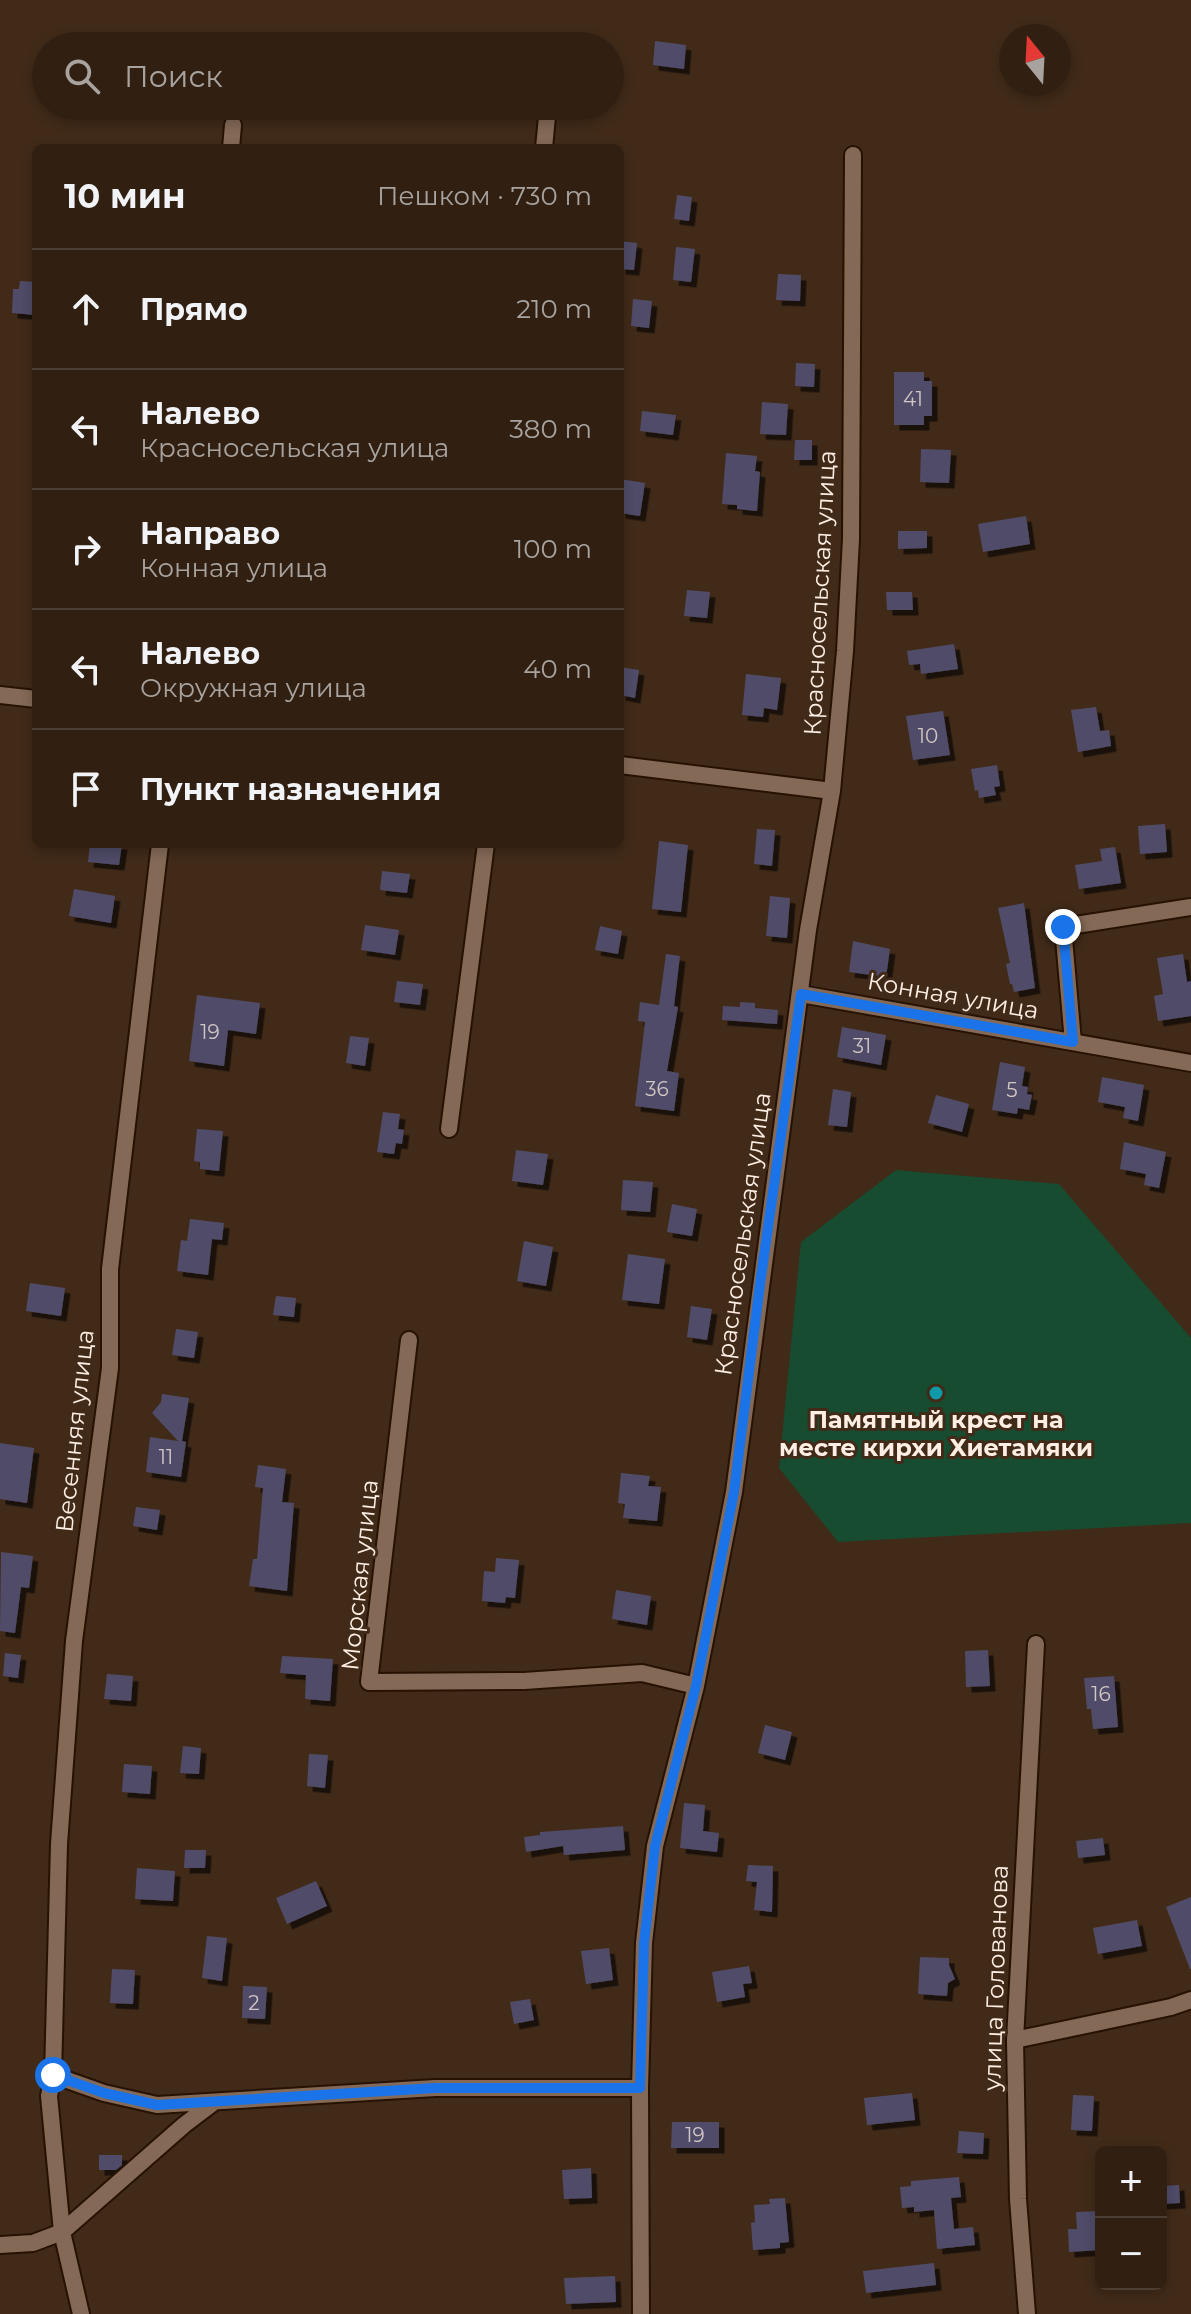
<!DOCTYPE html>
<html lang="ru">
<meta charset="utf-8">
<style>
:root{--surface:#312012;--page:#3d2d20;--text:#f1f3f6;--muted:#a8a39f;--line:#4c3e32}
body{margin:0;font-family:Montserrat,sans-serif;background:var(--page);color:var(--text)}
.controls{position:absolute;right:24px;bottom:24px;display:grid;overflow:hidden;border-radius:12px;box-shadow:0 4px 12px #0003}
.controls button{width:72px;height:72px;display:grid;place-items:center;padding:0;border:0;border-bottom:2px solid var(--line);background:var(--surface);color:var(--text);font:40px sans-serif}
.compass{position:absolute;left:999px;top:24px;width:72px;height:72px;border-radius:50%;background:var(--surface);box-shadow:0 4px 12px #0003;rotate:342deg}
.stop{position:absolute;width:24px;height:24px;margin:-18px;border:6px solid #1a73e8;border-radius:50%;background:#fff}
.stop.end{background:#1a73e8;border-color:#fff;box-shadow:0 2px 8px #0008}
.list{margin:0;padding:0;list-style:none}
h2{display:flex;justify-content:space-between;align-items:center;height:104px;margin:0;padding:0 32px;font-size:34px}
h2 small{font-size:26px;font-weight:400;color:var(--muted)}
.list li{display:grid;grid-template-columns:52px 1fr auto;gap:24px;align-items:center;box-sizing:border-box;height:120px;padding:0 32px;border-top:2px solid var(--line)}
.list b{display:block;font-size:30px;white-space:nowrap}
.list p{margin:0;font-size:26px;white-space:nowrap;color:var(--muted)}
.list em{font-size:26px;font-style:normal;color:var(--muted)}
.icon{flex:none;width:44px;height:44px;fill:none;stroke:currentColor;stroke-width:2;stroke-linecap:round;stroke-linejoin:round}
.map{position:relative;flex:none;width:1191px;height:2314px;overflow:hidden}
.search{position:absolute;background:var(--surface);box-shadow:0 4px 12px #0003;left:32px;top:32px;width:592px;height:88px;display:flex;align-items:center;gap:20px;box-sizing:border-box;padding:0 28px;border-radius:44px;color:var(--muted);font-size:30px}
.panel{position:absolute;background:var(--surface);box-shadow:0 4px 12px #0003;left:32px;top:144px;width:592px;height:704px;border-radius:12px}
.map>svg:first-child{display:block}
.green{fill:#174c31}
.building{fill:#504c67;filter:url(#shadow)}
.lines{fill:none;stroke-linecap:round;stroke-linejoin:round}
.street-casing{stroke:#271202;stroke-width:20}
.street{stroke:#846a56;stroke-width:16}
.route{stroke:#1a73e8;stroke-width:10}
.culture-dot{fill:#0f9aa8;stroke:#412a18;stroke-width:3}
.labels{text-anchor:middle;stroke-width:6;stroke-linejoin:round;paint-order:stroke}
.number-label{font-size:20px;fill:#d2c6c4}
.street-label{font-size:24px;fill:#feeee3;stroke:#412a18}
.poi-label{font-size:24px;font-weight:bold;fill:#feeee3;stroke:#412a18}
</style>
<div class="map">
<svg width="1191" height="2314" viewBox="0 0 1191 2314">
<defs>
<filter id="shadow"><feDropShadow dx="5.5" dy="5.5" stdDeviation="0" flood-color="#0009"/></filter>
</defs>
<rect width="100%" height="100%" fill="#412a18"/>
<path class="green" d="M 896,1170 L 1059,1184 L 1191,1338 L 1191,1523 L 838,1542 L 779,1468 L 801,1242 Z"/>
<path class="building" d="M 655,41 L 686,45 L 684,69 L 653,65 Z
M 677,195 L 692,197 L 689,221 L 674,219 Z
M 620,241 L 637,243 L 634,270 L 620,269 Z
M 676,247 L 695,249 L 691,282 L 673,280 Z
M 778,274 L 801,275 L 800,301 L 776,300 Z
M 20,281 L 36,282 L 36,315 L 12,313 L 13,289 L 19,289 Z
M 633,299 L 652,301 L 649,328 L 631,326 Z
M 796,363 L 815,364 L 814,387 L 795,386 Z
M 894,372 L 924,372 L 924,381 L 932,381 L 932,416 L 924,416 L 924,425 L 894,425 Z
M 762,402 L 788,404 L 786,435 L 760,434 Z
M 642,411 L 676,415 L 673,435 L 640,431 Z
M 795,440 L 812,440 L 812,460 L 794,460 Z
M 921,449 L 951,450 L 949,483 L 920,482 Z
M 726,453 L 757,456 L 755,471 L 760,472 L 757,511 L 737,509 L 737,505 L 722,504 Z
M 620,479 L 645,483 L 640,516 L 620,513 Z
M 1026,516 L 1030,544 L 983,552 L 978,524 Z
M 898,531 L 927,531 L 927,548 L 898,549 Z
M 687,590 L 710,592 L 707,618 L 684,616 Z
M 886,592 L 912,592 L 913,610 L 887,610 Z
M 954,644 L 958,669 L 921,674 L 920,664 L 909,665 L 907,651 Z
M 620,667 L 639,670 L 635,698 L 620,695 Z
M 746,674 L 781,678 L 777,710 L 764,708 L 763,717 L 742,715 Z
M 1096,707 L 1100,731 L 1109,730 L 1111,746 L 1078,752 L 1071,710 Z
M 943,711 L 950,755 L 913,760 L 906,716 Z
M 997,765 L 1000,786 L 994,787 L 996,795 L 979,798 L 978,790 L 975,791 L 971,769 Z
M 1165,824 L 1167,852 L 1140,854 L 1138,826 Z
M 757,829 L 775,830 L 772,866 L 754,864 Z
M 659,841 L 688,845 L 681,912 L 652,909 Z
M 90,844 L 122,844 L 119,865 L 88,862 Z
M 1115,847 L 1121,883 L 1079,889 L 1075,865 L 1102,861 L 1100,849 Z
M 382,871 L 410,874 L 407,893 L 380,890 Z
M 74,889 L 115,896 L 111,923 L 69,916 Z
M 770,896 L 790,898 L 787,938 L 766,936 Z
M 1024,903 L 1035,988 L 1014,992 L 1012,984 L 1010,984 L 1006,964 L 1010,963 L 998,908 Z
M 365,925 L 399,930 L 395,955 L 361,950 Z
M 600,926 L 622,931 L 618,954 L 595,950 Z
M 853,941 L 890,949 L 886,977 L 849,972 Z
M 666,954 L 680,956 L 674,1006 L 678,1007 L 667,1071 L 679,1073 L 674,1111 L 635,1106 L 645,1022 L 638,1021 L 640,1002 L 659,1005 Z
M 1183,954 L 1187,982 L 1191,981 L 1191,1016 L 1158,1021 L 1154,996 L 1163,994 L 1157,958 Z
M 397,981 L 423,984 L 420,1005 L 394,1002 Z
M 197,995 L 260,1003 L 256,1034 L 228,1030 L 224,1066 L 189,1061 Z
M 740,1002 L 755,1003 L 755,1008 L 778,1010 L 777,1024 L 722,1020 L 723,1006 L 740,1007 Z
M 842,1027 L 886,1035 L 881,1065 L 837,1057 Z
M 350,1036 L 369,1038 L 365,1066 L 346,1063 Z
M 1000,1062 L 1025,1067 L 1022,1086 L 1028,1087 L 1027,1094 L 1032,1095 L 1029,1110 L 1018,1108 L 1017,1114 L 992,1110 Z
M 1102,1077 L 1144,1085 L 1138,1121 L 1123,1118 L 1125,1107 L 1098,1102 Z
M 833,1089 L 851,1092 L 847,1127 L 828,1125 Z
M 936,1095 L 969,1104 L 962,1132 L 928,1123 Z
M 383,1112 L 400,1114 L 398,1129 L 404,1130 L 402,1144 L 396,1143 L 394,1154 L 377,1152 Z
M 197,1129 L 223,1131 L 219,1171 L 200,1169 L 200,1162 L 194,1161 Z
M 1124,1142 L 1166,1152 L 1159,1188 L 1144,1185 L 1146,1174 L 1120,1169 Z
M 516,1150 L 548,1154 L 543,1185 L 512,1181 Z
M 623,1180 L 653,1182 L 650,1212 L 621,1210 Z
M 672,1204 L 697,1209 L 692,1236 L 667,1232 Z
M 190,1219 L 224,1223 L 222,1240 L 212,1239 L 208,1275 L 177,1271 L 181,1240 L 187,1241 Z
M 524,1241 L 553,1247 L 546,1286 L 517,1281 Z
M 628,1254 L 665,1259 L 659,1304 L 622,1300 Z
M 30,1283 L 65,1288 L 61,1316 L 26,1311 Z
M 276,1296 L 296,1298 L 294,1317 L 273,1315 Z
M 691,1306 L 712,1309 L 707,1340 L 687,1337 Z
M 176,1329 L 198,1332 L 194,1358 L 172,1355 Z
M 162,1394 L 189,1398 L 182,1441 L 186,1442 L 181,1477 L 146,1472 L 150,1437 L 178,1441 L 152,1413 L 161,1402 Z
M 0,1443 L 34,1448 L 27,1503 L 0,1499 Z
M 258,1465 L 286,1469 L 282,1502 L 294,1503 L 287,1591 L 249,1586 L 253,1559 L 257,1559 L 263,1488 L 255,1487 Z
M 621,1473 L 650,1476 L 648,1486 L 661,1487 L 657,1521 L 623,1518 L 625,1504 L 618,1503 Z
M 136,1507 L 160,1510 L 157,1530 L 133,1526 Z
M 1,1552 L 33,1556 L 29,1588 L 21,1587 L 15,1633 L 0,1631 Z
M 496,1558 L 519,1560 L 515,1598 L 506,1597 L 505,1603 L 482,1601 L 484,1571 L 495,1572 Z
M 616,1590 L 651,1596 L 647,1625 L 612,1619 Z
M 988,1650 L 990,1686 L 966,1687 L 965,1651 Z
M 5,1653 L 21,1655 L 18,1678 L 3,1676 Z
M 282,1656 L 333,1659 L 330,1701 L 305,1699 L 306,1675 L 280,1673 Z
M 107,1674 L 133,1676 L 131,1701 L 104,1699 Z
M 1114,1676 L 1118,1727 L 1093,1729 L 1091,1709 L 1087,1709 L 1084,1678 Z
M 765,1725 L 792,1732 L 785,1760 L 758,1753 Z
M 183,1746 L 201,1748 L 199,1774 L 180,1773 Z
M 309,1754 L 328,1755 L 325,1788 L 307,1786 Z
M 124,1764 L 152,1766 L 150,1794 L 122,1792 Z
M 684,1803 L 705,1805 L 703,1831 L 719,1833 L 717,1852 L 680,1848 Z
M 623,1826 L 625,1850 L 564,1855 L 563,1846 L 526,1852 L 524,1837 L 540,1835 L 540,1832 Z
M 1103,1838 L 1105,1855 L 1078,1858 L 1076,1841 Z
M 185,1850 L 206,1850 L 205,1868 L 184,1868 Z
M 748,1865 L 773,1866 L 772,1912 L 754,1910 L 757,1882 L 746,1881 Z
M 137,1868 L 175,1871 L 173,1901 L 135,1899 Z
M 316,1881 L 327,1906 L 287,1924 L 276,1898 Z
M 1191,1897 L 1191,1969 L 1190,1969 L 1166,1907 Z
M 1137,1920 L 1142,1946 L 1098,1954 L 1093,1928 Z
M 207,1936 L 227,1938 L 222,1981 L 202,1978 Z
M 609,1948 L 613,1980 L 586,1984 L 581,1951 Z
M 920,1957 L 949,1958 L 949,1965 L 955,1979 L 948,1983 L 947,1996 L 918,1994 Z
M 749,1966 L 752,1983 L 743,1984 L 745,1997 L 717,2002 L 712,1972 Z
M 112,1969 L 135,1970 L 133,2004 L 110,2003 Z
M 243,1986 L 267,1987 L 265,2019 L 242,2018 Z
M 530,1999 L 534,2020 L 514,2024 L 510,2002 Z
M 912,2093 L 915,2120 L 867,2125 L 864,2098 Z
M 1073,2095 L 1094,2096 L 1092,2131 L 1071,2130 Z
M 672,2122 L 719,2122 L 719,2148 L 671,2148 Z
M 959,2131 L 984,2133 L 983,2154 L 957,2153 Z
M 99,2155 L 122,2155 L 122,2165 L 116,2170 L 99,2170 Z
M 591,2168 L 592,2198 L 564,2199 L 562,2170 Z
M 959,2177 L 961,2197 L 951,2198 L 954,2229 L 973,2227 L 975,2245 L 937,2249 L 934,2210 L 914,2212 L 914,2207 L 902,2208 L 900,2187 L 911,2186 L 911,2181 Z
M 1179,2185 L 1180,2203 L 1161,2204 L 1161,2186 Z
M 785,2198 L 789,2242 L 780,2243 L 780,2248 L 753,2250 L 751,2223 L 755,2222 L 754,2205 L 770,2204 L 769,2199 Z
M 1101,2211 L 1101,2250 L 1069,2252 L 1068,2229 L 1077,2229 L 1076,2212 Z
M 934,2263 L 936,2285 L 866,2293 L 863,2271 Z
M 615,2276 L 616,2302 L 566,2304 L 564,2278 Z"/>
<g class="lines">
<defs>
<path id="street" d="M 231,148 L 233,125
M 544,148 L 548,106
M 0,695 L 36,699
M 620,765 L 832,791
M 160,844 L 110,1269 L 110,1368 L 74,1641 L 59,1844 L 53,2075 L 104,2093 L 157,2105 L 435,2088 L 640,2088
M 801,994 L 1191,1063
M 1073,1042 L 1063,927 L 1191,907
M 449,1129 L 486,844
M 409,1340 L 369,1682 L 524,1681 L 642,1673 L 696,1686
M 1015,2040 L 1171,2007 L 1191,2000
M 53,2075 L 49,2096 L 62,2232 L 81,2314
M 0,2245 L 33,2243 L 62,2232 L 184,2125 L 213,2103
M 641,2314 L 640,2088 L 644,1943 L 655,1846 L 696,1686 L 734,1492 L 808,930 L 832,791 L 845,651 L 851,539 L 853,155
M 1027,2314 L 1018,2199 L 1015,2040 L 1036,1644"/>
</defs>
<use href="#street" class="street-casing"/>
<use href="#street" class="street"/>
</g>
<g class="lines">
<path class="route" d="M 53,2075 L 104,2093 L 157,2105 L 435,2088 L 640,2088 L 644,1943 L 655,1846 L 696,1686 L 734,1492 L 760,1284 L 801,994 L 1073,1042 L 1063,927"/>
</g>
<circle class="culture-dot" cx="936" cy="1393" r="8"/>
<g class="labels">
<g class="number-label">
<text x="913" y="406">41</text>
<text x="928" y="743">10</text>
<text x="210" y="1039">19</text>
<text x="862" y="1053">31</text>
<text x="657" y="1096">36</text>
<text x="1012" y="1097">5</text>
<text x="166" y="1464">11</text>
<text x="1101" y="1701">16</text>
<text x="254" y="2010">2</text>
<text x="695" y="2142">19</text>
</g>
<g class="street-label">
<text transform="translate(820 593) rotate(-87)" y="8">Красносельская улица</text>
<text transform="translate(953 996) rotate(10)" y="8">Конная улица</text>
<text transform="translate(743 1234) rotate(-82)" y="8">Красносельская улица</text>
<text transform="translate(75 1431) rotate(-84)" y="8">Весенняя улица</text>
<text transform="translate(360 1575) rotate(-84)" y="8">Морская улица</text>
<text transform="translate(996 1978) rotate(-88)" y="8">улица Голованова</text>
</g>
<g class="poi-label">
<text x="936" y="1428">Памятный крест на<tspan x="936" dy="28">месте кирхи Хиетамяки</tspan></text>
</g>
</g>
</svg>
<div class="controls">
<button>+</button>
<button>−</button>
</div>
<svg class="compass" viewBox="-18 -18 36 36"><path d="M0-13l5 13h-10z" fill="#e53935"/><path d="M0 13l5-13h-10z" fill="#a8a39f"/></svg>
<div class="stop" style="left:53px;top:2075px"></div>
<div class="stop end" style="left:1063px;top:927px"></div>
<div class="search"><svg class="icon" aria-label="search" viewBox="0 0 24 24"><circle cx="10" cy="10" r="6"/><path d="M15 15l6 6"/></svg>Поиск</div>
<section class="panel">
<h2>10 мин<small>Пешком · 730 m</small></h2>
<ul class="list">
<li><svg class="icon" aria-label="ahead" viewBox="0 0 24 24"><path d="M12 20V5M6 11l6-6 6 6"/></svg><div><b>Прямо</b></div><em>210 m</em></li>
<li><svg class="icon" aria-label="left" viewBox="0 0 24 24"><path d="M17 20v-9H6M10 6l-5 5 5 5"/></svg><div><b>Налево</b><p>Красносельская улица</p></div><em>380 m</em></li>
<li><svg class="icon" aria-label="right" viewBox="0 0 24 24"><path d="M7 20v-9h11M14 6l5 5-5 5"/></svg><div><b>Направо</b><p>Конная улица</p></div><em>100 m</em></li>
<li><svg class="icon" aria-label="left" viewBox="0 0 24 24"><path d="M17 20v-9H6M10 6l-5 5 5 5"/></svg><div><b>Налево</b><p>Окружная улица</p></div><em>40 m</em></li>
<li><svg class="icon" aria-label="arrive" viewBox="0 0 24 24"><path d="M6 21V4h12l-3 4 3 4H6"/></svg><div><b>Пункт назначения</b></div></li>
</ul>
</section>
</div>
